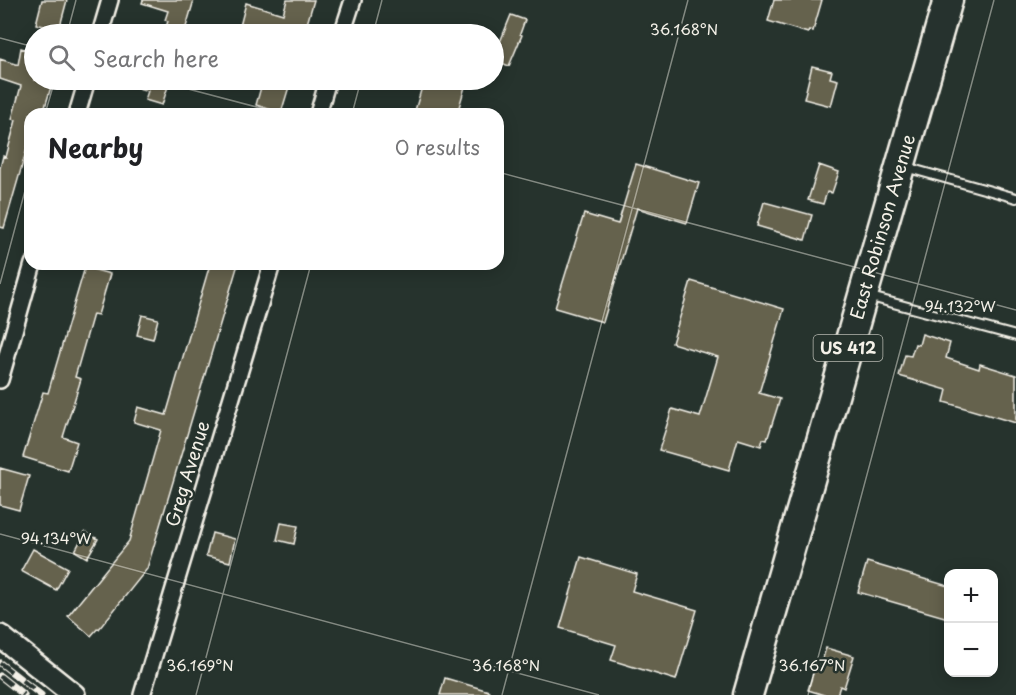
<!DOCTYPE html>
<meta charset="utf-8">
<style>
:root{--surface:#fff;--page:#f2f2f2;--text:#202124;--muted:#757577;--line:#e0e0e0}
body{margin:0;font-family:"Playpen Sans",sans-serif;background:var(--page);color:var(--text)}
.controls{position:absolute;right:18px;bottom:18px;display:grid;overflow:hidden;border-radius:12px;box-shadow:0 3px 15px #0003}
.controls button{width:54px;height:54px;display:grid;place-items:center;padding:0;border:0;border-bottom:2px solid var(--line);background:var(--surface);color:var(--text);font:30px sans-serif}
.list{margin:0;padding:0;list-style:none}
h2{display:flex;justify-content:space-between;align-items:center;height:78px;margin:0;padding:0 24px;font-size:26px}
h2 small{font-size:20px;font-weight:400;color:var(--muted)}
.icon{flex:none;width:33px;height:33px;fill:none;stroke:currentColor;stroke-width:2;stroke-linecap:round;stroke-linejoin:round}
.map{position:relative;flex:none;width:1016px;height:695px;overflow:hidden}
.search{position:absolute;background:var(--surface);box-shadow:0 3px 15px #0003;left:24px;top:24px;width:480px;height:66px;display:flex;align-items:center;gap:15px;box-sizing:border-box;padding:0 21px;border-radius:33px;color:var(--muted);font-size:22px}
.panel{position:absolute;background:var(--surface);box-shadow:0 3px 15px #0003;left:24px;top:108px;width:480px;height:162px;border-radius:18px}
.map>svg:first-child{display:block}
.building{fill:#65624e;stroke:#f4f1e8;stroke-width:1.5}
.lines{fill:none;stroke-linecap:round;stroke-linejoin:round}
.lane-casing{stroke:#f4f1e8;stroke-width:12}
.street-casing{stroke:#f4f1e8;stroke-width:20}
.secondary-casing{stroke:#f4f1e8;stroke-width:26}
.highway-casing{stroke:#f4f1e8;stroke-width:33}
.lane{stroke:#26332d;stroke-width:8}
.street{stroke:#26332d;stroke-width:15}
.secondary{stroke:#26332d;stroke-width:21}
.highway{stroke:#26332d;stroke-width:28}
.rail-casing{stroke:#f4f1e8;stroke-width:7}
.rail{stroke:#26332d;stroke-width:4.5;stroke-dasharray:14;stroke-linecap:butt}
.ticks{fill:none;stroke:#f4f1e8;stroke-width:1.5;stroke-opacity:0.45}
.labels{text-anchor:middle;stroke-width:5;stroke-linejoin:round;paint-order:stroke}
.shield{fill:#26332d;stroke:#b6b8b0;stroke-width:1.5}
.shield-label{font-size:16px;font-weight:bold;fill:#f4f1e8}
.street-label{font-size:18px;fill:#f4f1e8;stroke:#26332d}
.ticks-label{font-size:15px;text-anchor:middle;fill:#f4f1e8;stroke:#26332d;stroke-width:5;stroke-linejoin:round;paint-order:stroke}
</style>
<div class="map">
<svg width="1016" height="695" viewBox="0 0 1016 695">
<rect width="100%" height="100%" fill="#26332d"/>
<filter id="ink" filterUnits="userSpaceOnUse"><feTurbulence type="fractalNoise" baseFrequency=".0167" numOctaves="2"/><feDisplacementMap in="SourceGraphic" scale="12" xChannelSelector="R" yChannelSelector="G"/><feConvolveMatrix kernelMatrix="1 2 1 2 8 2 1 2 1" color-interpolation-filters="sRGB"/></filter>
<g filter="url(#ink)">
<path class="building" d="M 42,0 L 67,0 L 59,30 L 36,24 Z
M 143,0 L 194,0 L 184,34 L 165,31 L 168,21 L 165,20 L 168,11 L 142,3 Z
M 287,0 L 314,0 L 304,34 L 266,23 L 263,34 L 238,34 L 246,3 L 283,14 Z
M 774,0 L 822,0 L 813,31 L 809,30 L 808,33 L 768,21 Z
M 511,15 L 525,20 L 520,34 L 522,35 L 509,66 L 494,60 L 494,57 Z
M 21,48 L 34,52 L 34,80 L 53,80 L 43,114 L 30,114 L 30,138 L 4,228 L 0,227 L 0,168 L 3,156 L 6,157 L 16,120 L 12,119 L 21,86 L 0,79 L 0,59 L 18,65 Z
M 812,66 L 832,71 L 830,78 L 838,80 L 831,106 L 804,99 Z
M 122,80 L 170,80 L 162,105 L 145,100 L 148,91 L 122,83 Z
M 263,80 L 291,80 L 281,113 L 256,105 Z
M 424,80 L 467,80 L 457,114 L 414,114 Z
M 636,164 L 699,183 L 687,223 L 637,208 L 603,322 L 555,308 L 584,214 L 618,224 Z
M 819,165 L 839,172 L 832,193 L 827,192 L 823,204 L 808,200 Z
M 764,202 L 812,215 L 805,240 L 757,226 Z
M 210,264 L 238,264 L 147,569 L 99,629 L 98,628 L 91,636 L 68,616 L 129,541 L 161,430 L 134,422 L 138,407 L 166,415 Z
M 85,267 L 110,274 L 98,315 L 93,314 L 75,377 L 81,379 L 63,437 L 77,442 L 68,471 L 23,457 L 43,392 L 48,393 Z
M 691,281 L 784,309 L 759,393 L 780,399 L 767,440 L 763,439 L 761,446 L 738,439 L 729,470 L 659,450 L 672,409 L 700,417 L 718,357 L 672,343 Z
M 142,315 L 158,319 L 153,339 L 137,335 Z
M 922,334 L 950,343 L 946,358 L 979,369 L 980,364 L 1016,375 L 1016,423 L 944,402 L 947,390 L 899,376 L 905,355 L 911,356 L 915,344 L 919,345 Z
M 0,468 L 29,476 L 19,510 L 0,505 Z
M 281,523 L 298,526 L 294,544 L 277,540 Z
M 85,532 L 98,539 L 87,558 L 75,551 Z
M 212,533 L 235,539 L 230,562 L 206,556 Z
M 33,549 L 68,568 L 56,590 L 21,571 Z
M 581,557 L 637,574 L 632,591 L 697,610 L 676,680 L 611,660 L 616,645 L 560,628 Z
M 867,562 L 948,586 L 948,618 L 858,592 Z
M 826,648 L 854,656 L 844,688 L 840,686 L 837,695 L 824,695 L 808,690 L 815,667 L 820,668 Z
M 445,678 L 489,691 L 488,695 L 440,695 Z"/>
<g class="lines">
<defs>
<path id="lane" d="M 905,167 L 1016,198
M 867,296 L 1016,336"/>
<path id="street" d="M 100,34 L 110,0
M 342,34 L 353,0
M 77,114 L 87,80
M 318,114 L 328,80
M 0,380 L 33,264
M 142,695 L 272,264"/>
<path id="secondary" d="M 0,636 L 74,695"/>
<path id="highway" d="M 748,695 L 948,0"/>
</defs>
<use href="#lane" class="lane-casing"/>
<use href="#street" class="street-casing"/>
<use href="#secondary" class="secondary-casing"/>
<use href="#highway" class="highway-casing"/>
<use href="#lane" class="lane"/>
<use href="#street" class="street"/>
<use href="#secondary" class="secondary"/>
<use href="#highway" class="highway"/>
<defs>
<path id="rail" d="M 0,663 L 41,695
M 0,676 L 24,695"/>
</defs>
<use href="#rail" class="rail-casing"/>
<use href="#rail" class="rail"/>
</g>
</g>
<path class="ticks" d="M 67,34 L 76,0M 373,34 L 382,0M 0,38 L 34,47M 154,80 L 283,114M 45,114 L 55,80M 352,114 L 361,80M 498,172 L 1016,310M 0,284 L 30,172M 0,534 L 599,695M 196,695 L 311,264M 502,695 L 688,0M 808,695 L 994,0"/>
<g class="labels">
<rect class="shield" x="813.5" y="335" width="69" height="26" rx="4.5"/>
<g class="shield-label">
<text x="848" y="354">US 412</text>
</g>
<g class="street-label">
<text transform="translate(883 227) rotate(-74)" y="6">East Robinson Avenue</text>
<text transform="translate(188 474) rotate(-73)" y="6">Greg Avenue</text>
</g>
</g>
<g class="ticks-label">
<text x="684" y="35">36.168°N</text>
<text x="960" y="312">94.132°W</text>
<text x="56" y="544">94.134°W</text>
<text x="200" y="671">36.169°N</text>
<text x="506" y="671">36.168°N</text>
<text x="812" y="671">36.167°N</text>
</g>
</svg>
<div class="controls">
<button>+</button>
<button>−</button>
</div>
<div class="search"><svg class="icon" aria-label="search" viewBox="0 0 24 24"><circle cx="10" cy="10" r="6"/><path d="M15 15l6 6"/></svg>Search here</div>
<section class="panel">
<h2>Nearby<small>0 results</small></h2>
<ul class="list">
</ul>
</section>
</div>
